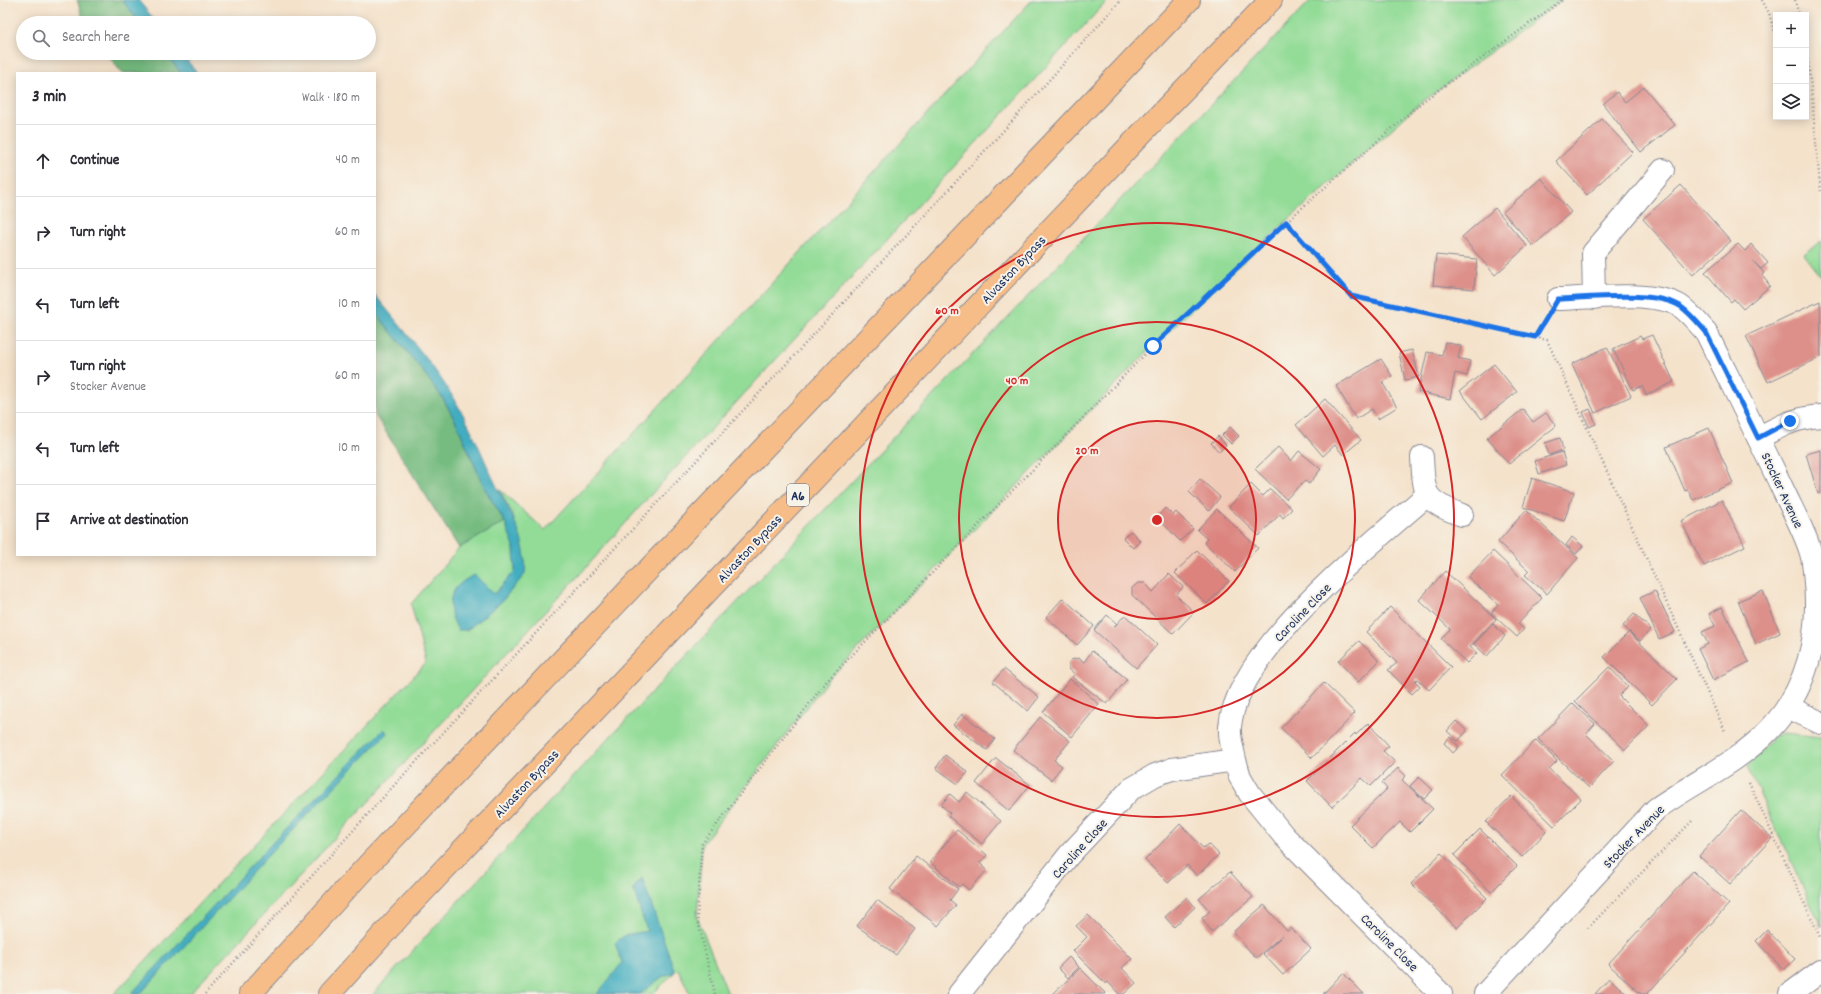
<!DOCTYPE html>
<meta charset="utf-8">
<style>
:root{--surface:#fff;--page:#f2f2f3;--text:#2b2b33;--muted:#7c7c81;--line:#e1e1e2}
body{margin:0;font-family:Dekko,sans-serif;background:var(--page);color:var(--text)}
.controls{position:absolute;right:12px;top:12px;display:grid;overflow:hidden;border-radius:0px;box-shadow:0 2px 10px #0003}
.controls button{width:36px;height:36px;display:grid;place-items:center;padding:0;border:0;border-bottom:1px solid var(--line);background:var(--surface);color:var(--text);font:20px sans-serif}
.stop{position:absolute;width:12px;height:12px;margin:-9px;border:3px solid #1a73e8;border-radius:50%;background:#fff}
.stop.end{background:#1a73e8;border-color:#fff;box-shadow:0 1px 4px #0008}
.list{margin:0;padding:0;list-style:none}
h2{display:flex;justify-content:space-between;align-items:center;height:52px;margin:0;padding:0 16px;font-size:17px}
h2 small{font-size:13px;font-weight:400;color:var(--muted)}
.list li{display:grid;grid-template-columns:26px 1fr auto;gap:12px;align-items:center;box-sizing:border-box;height:72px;padding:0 16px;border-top:1px solid var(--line)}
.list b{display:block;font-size:15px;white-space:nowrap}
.list p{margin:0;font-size:13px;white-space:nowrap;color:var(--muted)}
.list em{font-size:13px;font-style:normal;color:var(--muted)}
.icon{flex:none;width:22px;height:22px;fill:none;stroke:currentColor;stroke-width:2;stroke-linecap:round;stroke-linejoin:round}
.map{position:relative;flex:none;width:1821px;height:994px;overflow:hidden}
.search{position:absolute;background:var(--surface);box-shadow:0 2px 10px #0003;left:16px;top:16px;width:360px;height:44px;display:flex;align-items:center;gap:10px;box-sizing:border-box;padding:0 14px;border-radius:22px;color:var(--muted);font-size:15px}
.panel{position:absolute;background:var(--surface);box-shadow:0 2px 10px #0003;left:16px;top:72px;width:360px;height:484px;border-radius:0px}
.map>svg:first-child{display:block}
.green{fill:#93dc97;stroke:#57867a}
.forest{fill:#76bc80;stroke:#48766f}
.water{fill:#42adc0;stroke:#2e6e8f}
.building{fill:#dd908a}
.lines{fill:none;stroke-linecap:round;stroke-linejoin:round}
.minor-casing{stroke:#888894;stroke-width:24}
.highway-casing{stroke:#888894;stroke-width:24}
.path{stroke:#888894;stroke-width:2.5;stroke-dasharray:1 3;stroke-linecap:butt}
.minor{stroke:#fff;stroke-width:22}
.highway{stroke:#f7bd88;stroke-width:22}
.route{stroke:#1a73e8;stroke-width:5}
.ring{fill:none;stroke:#d62828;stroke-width:2}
.labels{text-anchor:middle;stroke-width:4;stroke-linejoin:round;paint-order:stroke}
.shield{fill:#f7f3e8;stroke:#5d6a87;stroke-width:1}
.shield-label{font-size:13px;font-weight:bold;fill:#1b2f5e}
.street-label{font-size:14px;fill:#1b2f5e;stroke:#f7f3e8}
.centre{fill:#d62828;stroke:#f7f3e8;stroke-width:2}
.ring-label{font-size:12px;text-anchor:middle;font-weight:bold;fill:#d62828;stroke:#f7f3e8;stroke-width:4;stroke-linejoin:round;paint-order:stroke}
</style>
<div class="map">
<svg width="1821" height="994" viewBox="0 0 1821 994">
<rect width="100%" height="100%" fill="#f7f3e8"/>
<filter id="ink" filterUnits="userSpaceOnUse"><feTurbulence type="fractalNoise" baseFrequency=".025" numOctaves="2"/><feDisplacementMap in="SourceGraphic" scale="8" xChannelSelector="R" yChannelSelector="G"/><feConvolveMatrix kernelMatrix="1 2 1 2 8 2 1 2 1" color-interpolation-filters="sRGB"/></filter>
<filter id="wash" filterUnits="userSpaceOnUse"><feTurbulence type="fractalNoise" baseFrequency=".012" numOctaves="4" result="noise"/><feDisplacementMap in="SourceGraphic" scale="16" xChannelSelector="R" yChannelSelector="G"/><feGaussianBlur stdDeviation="0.9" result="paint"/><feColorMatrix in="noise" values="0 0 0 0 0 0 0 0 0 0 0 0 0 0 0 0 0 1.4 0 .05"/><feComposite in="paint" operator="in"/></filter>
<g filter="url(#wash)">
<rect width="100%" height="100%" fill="#f4e2cb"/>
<path class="green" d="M 1032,0 L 1108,0 L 647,499 L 583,571 L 190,994 L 114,994 L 426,663 L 411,604 L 459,548 L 505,522 L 514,545 L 515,571 L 494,594 L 457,628 L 467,630 L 502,601 L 525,574 L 513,515 L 499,489 L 545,530 Z
M 1311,0 L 1562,0 L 1422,102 L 1286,222 L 1153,346 L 826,682 L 702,844 L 697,917 L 728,994 L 690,994 L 678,969 L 653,994 L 373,994 L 588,760 L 903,427 Z
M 1821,241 L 1821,276 L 1804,254 Z
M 1784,733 L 1821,737 L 1821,926 L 1747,767 L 1774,736 Z"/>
<path class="forest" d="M 77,0 L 122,0 L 140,23 L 85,23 Z
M 106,53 L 165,53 L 181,73 L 122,73 Z
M 375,312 L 422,370 L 444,400 L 457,424 L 485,489 L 505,522 L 459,548 L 375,415 Z"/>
<path class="water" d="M 122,0 L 138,0 L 157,23 L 140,23 Z
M 165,53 L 181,53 L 197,73 L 181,73 Z
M 375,295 C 405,332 437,368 460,409 C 475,435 485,463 498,489 C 512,516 528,542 525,574 L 502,601 L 467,630 L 458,630 C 444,605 448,586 475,575 L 494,594 L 515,571 L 514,547 L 505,522 L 485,489 L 457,424 L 444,400 L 422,370 L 375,312 Z
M 384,729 L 387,733 L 278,845 L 140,994 L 131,994 L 274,841 Z
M 642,878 L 675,972 L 662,977 L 640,994 L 597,994 L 622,963 L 615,943 L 625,935 L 647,931 L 633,889 Z"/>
<g id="blocks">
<path class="building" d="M 1644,87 L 1675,125 L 1641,152 L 1603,104 L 1617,92 L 1625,102 Z
M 1602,119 L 1633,152 L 1587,195 L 1556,161 Z
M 1541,178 L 1571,212 L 1533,246 L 1503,212 Z
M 1681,185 L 1731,241 L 1693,275 L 1643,219 Z
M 1495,208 L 1527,246 L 1495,275 L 1462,237 Z
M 1738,244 L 1745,251 L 1751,244 L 1768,263 L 1761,269 L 1753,261 L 1764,273 L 1762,275 L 1770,286 L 1743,309 L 1734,299 L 1731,302 L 1705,272 Z
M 1436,255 L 1477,259 L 1474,289 L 1433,285 Z
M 1820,301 L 1821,357 L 1768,382 L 1746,336 Z
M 1652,335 L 1674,382 L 1646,395 L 1642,386 L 1633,390 L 1613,349 L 1640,336 L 1642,339 Z
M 1445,342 L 1461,346 L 1458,358 L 1470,361 L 1467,376 L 1455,373 L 1450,399 L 1418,392 L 1427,352 L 1442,355 Z
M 1607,347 L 1631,396 L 1595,413 L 1572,364 Z
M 1412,350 L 1419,377 L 1405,380 L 1399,353 Z
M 1381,359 L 1392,376 L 1382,382 L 1397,407 L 1378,419 L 1372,409 L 1356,419 L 1336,386 Z
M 1494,364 L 1517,392 L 1482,419 L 1460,391 Z
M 1325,399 L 1361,440 L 1343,455 L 1335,445 L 1323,456 L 1296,425 Z
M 1523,409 L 1533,422 L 1546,413 L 1556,426 L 1509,464 L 1487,438 Z
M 1590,409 L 1596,424 L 1589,427 L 1583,412 Z
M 1230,427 L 1239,436 L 1231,444 L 1222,435 Z
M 1709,428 L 1733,483 L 1693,500 L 1688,490 L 1685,491 L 1666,447 Z
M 1218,436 L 1226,445 L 1219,452 L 1211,443 Z
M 1560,438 L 1563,450 L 1549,455 L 1545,443 Z
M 1278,447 L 1291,461 L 1299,451 L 1321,469 L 1309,484 L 1305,481 L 1286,499 L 1255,469 Z
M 1821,450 L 1821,493 L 1818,494 L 1806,454 Z
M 1562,452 L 1566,465 L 1539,474 L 1535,461 Z
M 1532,478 L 1574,492 L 1564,521 L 1523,507 Z
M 1200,479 L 1220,497 L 1209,511 L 1189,492 Z
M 1251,484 L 1263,496 L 1270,489 L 1292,509 L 1283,518 L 1280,514 L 1259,536 L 1229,507 Z
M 1722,500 L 1745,546 L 1704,566 L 1681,521 Z
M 1165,508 L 1173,515 L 1176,512 L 1193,529 L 1180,541 L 1157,517 Z
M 1217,509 L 1258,548 L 1235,572 L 1204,542 L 1207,539 L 1197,530 Z
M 1526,510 L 1578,558 L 1547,594 L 1525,575 L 1529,571 L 1498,542 Z
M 1131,531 L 1140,541 L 1133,548 L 1123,538 Z
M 1572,537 L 1583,546 L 1576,554 L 1566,545 Z
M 1197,550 L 1229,581 L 1207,604 L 1175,573 Z
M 1493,551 L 1542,598 L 1518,624 L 1524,629 L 1517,637 L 1491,613 L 1498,605 L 1468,577 Z
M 1445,571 L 1496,619 L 1470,647 L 1477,653 L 1467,663 L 1441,639 L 1450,629 L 1419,600 Z
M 1169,574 L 1183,587 L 1176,595 L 1194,612 L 1173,634 L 1132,595 L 1132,588 L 1138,583 L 1145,583 L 1153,592 Z
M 1655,591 L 1675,632 L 1659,639 L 1640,598 Z
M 1763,591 L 1780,633 L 1756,644 L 1738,601 Z
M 1063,598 L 1094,626 L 1077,645 L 1046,617 Z
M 1390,607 L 1451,667 L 1429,690 L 1417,679 L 1415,681 L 1420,686 L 1412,694 L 1388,670 L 1397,663 L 1366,632 Z
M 1722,607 L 1749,662 L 1713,680 L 1698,649 L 1708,644 L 1702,632 L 1715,626 L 1709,614 Z
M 1634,614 L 1651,629 L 1640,641 L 1623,626 Z
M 1107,615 L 1117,624 L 1114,627 L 1125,615 L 1157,645 L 1136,668 L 1094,630 Z
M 1493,624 L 1505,636 L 1487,656 L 1474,644 Z
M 1629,632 L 1677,679 L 1652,705 L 1604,657 Z
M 1359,641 L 1379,661 L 1358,682 L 1338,661 Z
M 1092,651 L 1127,679 L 1107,704 L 1072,677 L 1075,674 L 1069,669 L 1069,663 L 1071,660 L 1078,658 L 1084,662 Z
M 1609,667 L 1628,687 L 1619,696 L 1649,726 L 1625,750 L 1575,701 Z
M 1004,669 L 1039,697 L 1028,711 L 993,682 Z
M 1070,679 L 1099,704 L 1072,737 L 1043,712 Z
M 1324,683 L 1355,713 L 1312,758 L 1281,728 Z
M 1573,703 L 1595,724 L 1586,734 L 1614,761 L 1589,788 L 1538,739 Z
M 962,714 L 995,739 L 987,750 L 953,725 Z
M 1040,717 L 1070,741 L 1054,760 L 1062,766 L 1051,780 L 1013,750 Z
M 1456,721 L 1467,731 L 1458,741 L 1447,731 Z
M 1368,723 L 1389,746 L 1383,751 L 1395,762 L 1371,786 L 1362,778 L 1332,807 L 1307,781 L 1355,733 L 1356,735 Z
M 1450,737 L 1459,747 L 1453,753 L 1444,743 Z
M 1536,740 L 1557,761 L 1549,769 L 1581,799 L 1554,826 L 1502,775 Z
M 945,755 L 968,772 L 958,784 L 936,768 Z
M 996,758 L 1030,785 L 1009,811 L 976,783 Z
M 1398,768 L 1406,776 L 1402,780 L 1433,809 L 1410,832 L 1400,822 L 1373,848 L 1350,825 L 1387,789 L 1382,783 Z
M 1419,777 L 1433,790 L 1424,799 L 1410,786 Z
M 967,792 L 1001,821 L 982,844 L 948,816 L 950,813 L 941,805 L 950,794 L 959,802 Z
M 1511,796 L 1547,831 L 1522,857 L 1486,822 Z
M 1741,810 L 1772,838 L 1730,884 L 1699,856 Z
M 1180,824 L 1203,848 L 1208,844 L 1219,854 L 1197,876 L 1187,865 L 1168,883 L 1145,860 Z
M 1480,829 L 1517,866 L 1491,892 L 1454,855 Z
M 957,830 L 987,855 L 980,863 L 987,870 L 969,890 L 962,884 L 959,887 L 930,862 Z
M 1441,853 L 1487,898 L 1457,928 L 1411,884 Z
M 916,856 L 958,889 L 950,900 L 956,905 L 938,926 L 890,889 Z
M 1693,871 L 1729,904 L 1647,994 L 1641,994 L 1608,964 Z
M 1230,872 L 1253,897 L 1212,932 L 1202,918 L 1210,911 L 1199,899 Z
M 1187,897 L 1195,907 L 1174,927 L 1165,917 Z
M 877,900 L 915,929 L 896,955 L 857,926 Z
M 1264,905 L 1287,931 L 1291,928 L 1311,949 L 1283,975 L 1263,954 L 1283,935 L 1256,958 L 1233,932 Z
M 1088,915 L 1132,959 L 1122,968 L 1136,983 L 1124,994 L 1119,994 L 1108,982 L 1106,984 L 1073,951 L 1087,937 L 1076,926 Z
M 1767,930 L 1795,959 L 1784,970 L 1756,941 Z
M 1069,957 L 1079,967 L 1068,978 L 1058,968 Z
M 1080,968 L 1106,994 L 1053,994 Z
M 1343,973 L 1364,994 L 1323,994 Z
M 1609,978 L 1627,994 L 1595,994 Z"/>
</g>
</g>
<g filter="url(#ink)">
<use href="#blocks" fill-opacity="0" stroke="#888894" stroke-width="1"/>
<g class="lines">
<defs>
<path id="minor" d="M 1594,298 L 1593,253 L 1663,170
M 1758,438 C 1781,426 1794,418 1821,416
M 1422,457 C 1424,496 1424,501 1462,515
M 1788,707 L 1821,723
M 1235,760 C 1233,750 1229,738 1230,727 C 1236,650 1371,545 1427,495
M 959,994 L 1069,855 L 1131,789 L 1155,775 L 1172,769 L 1235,760 L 1240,777 L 1250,794 L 1284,836 L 1441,994
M 1485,994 L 1656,809 C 1694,782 1738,763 1770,729 C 1807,690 1820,636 1815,583 C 1814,572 1814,561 1810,550 C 1804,531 1793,511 1784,492 C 1759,438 1732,385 1706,332 C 1698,323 1690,313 1680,306 C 1653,290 1589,298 1558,299
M 1790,994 L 1821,971"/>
<path id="highway" d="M 250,994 L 366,867 L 1189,0
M 329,994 L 398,918 L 1139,136 L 1271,0"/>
</defs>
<use href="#minor" class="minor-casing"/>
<use href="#highway" class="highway-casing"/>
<path class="path" d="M 1762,0 L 1769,13 L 1776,36
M 1795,0 L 1799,15
M 1806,47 C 1813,95 1815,143 1821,191
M 1286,222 L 1351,296 L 1535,337 L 1544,322
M 1535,337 L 1547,340 L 1725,731
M 1749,783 L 1821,939
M 1588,928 L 1692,821
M 205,994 L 388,792 L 1006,128 L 1121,0
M 715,994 L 697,917 L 702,844 L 826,682 L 1153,346 L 1286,222 L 1422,102 L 1562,0"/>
<use href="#minor" class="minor"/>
<use href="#highway" class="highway"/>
</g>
</g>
<g class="lines" filter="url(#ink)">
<path class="route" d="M 1153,346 L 1286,222 L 1351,296 L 1535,337 L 1558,299 C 1588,298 1654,290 1680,306 C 1690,313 1698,323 1706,332 L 1758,438 L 1790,421"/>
</g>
<circle cx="1157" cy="520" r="99" fill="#d62828" fill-opacity=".12"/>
<g class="ring">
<circle cx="1157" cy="520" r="99"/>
<circle cx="1157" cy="520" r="198"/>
<circle cx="1157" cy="520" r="297"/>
</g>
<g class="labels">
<rect class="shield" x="787" y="484" width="22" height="22" rx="3"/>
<g class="shield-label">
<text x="798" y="500">A6</text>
</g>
<g class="street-label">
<text transform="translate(1013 269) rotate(-47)" y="5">Alvaston Bypass</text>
<text transform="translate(1783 490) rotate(65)" y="5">Stocker Avenue</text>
<text transform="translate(749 548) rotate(-47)" y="5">Alvaston Bypass</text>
<text transform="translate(1302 612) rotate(-46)" y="5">Caroline Close</text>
<text transform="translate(526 783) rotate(-47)" y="5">Alvaston Bypass</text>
<text transform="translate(1633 836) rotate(-46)" y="5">Stocker Avenue</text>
<text transform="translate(1079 848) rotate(-48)" y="5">Caroline Close</text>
<text transform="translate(1390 942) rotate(45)" y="5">Caroline Close</text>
</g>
</g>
<circle cx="1157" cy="520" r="6" class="centre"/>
<g class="ring-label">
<text x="947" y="314">60 m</text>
<text x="1017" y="384">40 m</text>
<text x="1087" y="454">20 m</text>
</g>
</svg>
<div class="controls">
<button>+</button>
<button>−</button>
<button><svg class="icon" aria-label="layers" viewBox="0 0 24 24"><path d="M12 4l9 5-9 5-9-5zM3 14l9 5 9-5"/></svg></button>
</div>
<div class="stop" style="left:1153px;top:346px"></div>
<div class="stop end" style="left:1790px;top:421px"></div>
<div class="search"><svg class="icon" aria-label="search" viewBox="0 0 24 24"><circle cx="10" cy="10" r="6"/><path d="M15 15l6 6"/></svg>Search here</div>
<section class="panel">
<h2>3 min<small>Walk · 180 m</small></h2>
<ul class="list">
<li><svg class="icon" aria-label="ahead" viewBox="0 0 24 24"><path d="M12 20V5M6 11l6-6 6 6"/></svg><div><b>Continue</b></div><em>40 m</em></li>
<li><svg class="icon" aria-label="right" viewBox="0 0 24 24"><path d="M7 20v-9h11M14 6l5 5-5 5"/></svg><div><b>Turn right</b></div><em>60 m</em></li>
<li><svg class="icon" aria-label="left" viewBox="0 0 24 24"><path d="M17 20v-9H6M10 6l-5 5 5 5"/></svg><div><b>Turn left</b></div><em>10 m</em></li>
<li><svg class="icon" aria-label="right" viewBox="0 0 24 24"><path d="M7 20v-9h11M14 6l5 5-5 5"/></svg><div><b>Turn right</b><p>Stocker Avenue</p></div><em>60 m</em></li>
<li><svg class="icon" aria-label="left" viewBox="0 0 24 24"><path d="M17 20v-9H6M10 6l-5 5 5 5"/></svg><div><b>Turn left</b></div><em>10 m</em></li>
<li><svg class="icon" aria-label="arrive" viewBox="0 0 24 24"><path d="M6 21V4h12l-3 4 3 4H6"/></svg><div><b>Arrive at destination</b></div></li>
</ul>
</section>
</div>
